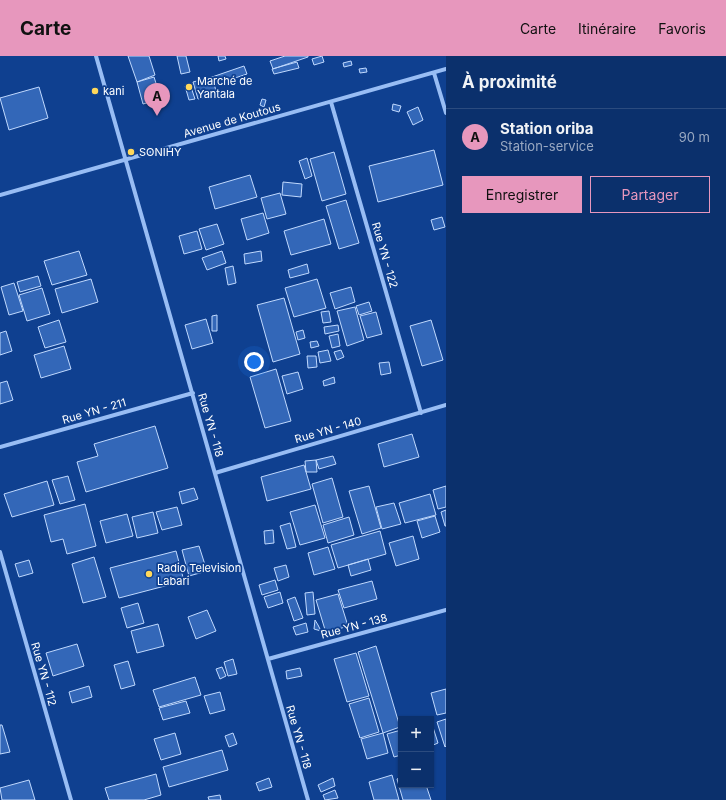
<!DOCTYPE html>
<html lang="fr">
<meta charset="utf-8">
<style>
:root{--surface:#0b306c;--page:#143872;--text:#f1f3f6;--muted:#9aa9c2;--line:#2b4b7f;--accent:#e797bd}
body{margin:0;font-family:Inter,sans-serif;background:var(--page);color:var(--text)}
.controls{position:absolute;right:12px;bottom:12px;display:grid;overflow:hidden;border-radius:0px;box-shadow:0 1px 3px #0004}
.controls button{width:36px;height:36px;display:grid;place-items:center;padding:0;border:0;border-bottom:1px solid var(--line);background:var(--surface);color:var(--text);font:20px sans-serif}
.you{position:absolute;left:254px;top:306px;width:14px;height:14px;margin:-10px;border:3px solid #fff;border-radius:50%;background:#1a73e8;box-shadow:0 0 0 6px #1a73e833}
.badge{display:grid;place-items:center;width:26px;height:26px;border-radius:50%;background:var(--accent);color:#111;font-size:13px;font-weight:700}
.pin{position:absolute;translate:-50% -33px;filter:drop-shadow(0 1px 2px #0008)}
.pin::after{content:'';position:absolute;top:21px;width:14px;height:12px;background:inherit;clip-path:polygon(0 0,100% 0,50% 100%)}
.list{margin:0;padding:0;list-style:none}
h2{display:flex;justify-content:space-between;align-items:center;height:52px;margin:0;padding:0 16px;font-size:17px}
h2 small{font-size:13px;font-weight:400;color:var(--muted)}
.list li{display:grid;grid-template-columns:26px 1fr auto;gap:12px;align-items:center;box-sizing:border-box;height:56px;padding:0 16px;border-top:1px solid var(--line)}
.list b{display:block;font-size:15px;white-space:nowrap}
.list p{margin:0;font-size:13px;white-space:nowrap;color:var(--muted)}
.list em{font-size:13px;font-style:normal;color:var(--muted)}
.actions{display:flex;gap:8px;padding:12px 16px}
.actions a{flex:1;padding:9px 0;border:1px solid var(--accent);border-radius:0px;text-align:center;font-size:14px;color:var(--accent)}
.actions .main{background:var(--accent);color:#111}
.map{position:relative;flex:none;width:446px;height:744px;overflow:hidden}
header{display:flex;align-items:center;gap:24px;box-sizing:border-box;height:56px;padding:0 20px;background:var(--accent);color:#111}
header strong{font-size:19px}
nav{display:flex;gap:22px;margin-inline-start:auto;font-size:14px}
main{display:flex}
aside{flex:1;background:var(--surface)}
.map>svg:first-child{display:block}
.building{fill:#3367b8;stroke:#c0d9fe}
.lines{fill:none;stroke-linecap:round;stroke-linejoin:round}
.minor{stroke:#98bdf4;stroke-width:4}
.poi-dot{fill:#ffd85b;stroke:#0f4090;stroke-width:1.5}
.labels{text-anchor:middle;stroke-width:3.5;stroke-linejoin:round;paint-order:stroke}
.poi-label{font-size:11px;fill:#fff;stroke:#0f4090;text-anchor:start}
.street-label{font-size:11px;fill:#fff;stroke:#0f4090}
</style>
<header>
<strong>Carte</strong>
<nav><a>Carte</a><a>Itinéraire</a><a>Favoris</a></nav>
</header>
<main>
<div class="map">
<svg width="446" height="744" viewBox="0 0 446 744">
<rect width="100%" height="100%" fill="#0f4090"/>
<path class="building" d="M 128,0 L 149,0 L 155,19 L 137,26 Z
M 177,0 L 186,0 L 190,16 L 181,18 Z
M 218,0 L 225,0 L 226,3 L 219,5 Z
M 285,0 L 308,0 L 308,1 L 273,13 L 270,5 Z
M 322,0 L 324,6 L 314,9 L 312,3 Z
M 351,5 L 352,9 L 344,11 L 343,7 Z
M 297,6 L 299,12 L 274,18 L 272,13 Z
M 244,10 L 247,18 L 214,29 L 212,21 Z
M 366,12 L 367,16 L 360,17 L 359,13 Z
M 154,21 L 161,43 L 143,48 L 137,26 Z
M 212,21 L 217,38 L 198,43 L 193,26 Z
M 190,28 L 195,43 L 189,44 L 185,30 Z
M 39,31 L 48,62 L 9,74 L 0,42 Z
M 262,43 L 266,44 L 264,51 L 260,49 Z
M 393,48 L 401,50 L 399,56 L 392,54 Z
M 418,51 L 423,64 L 413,69 L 407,56 Z
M 434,94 L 443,129 L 378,146 L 369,110 Z
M 334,96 L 346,138 L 322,145 L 310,103 Z
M 307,102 L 312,120 L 305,123 L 299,105 Z
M 250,119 L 257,141 L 215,153 L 209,131 Z
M 283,126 L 302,128 L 301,141 L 282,139 Z
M 280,137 L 286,158 L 267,163 L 261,142 Z
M 346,144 L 359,187 L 339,193 L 326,150 Z
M 263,157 L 269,177 L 247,184 L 241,163 Z
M 442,161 L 445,171 L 434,174 L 431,164 Z
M 324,163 L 331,188 L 291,199 L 284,175 Z
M 217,168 L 224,188 L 206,194 L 199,173 Z
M 197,175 L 202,193 L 184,198 L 179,180 Z
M 79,195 L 87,219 L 52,229 L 44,205 Z
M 222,195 L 226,207 L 207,214 L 202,202 Z
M 261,195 L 262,205 L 245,208 L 244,198 Z
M 307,208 L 309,217 L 290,222 L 288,214 Z
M 233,210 L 236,227 L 228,229 L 225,212 Z
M 38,220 L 41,230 L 20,236 L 17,226 Z
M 91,223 L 98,246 L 62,257 L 55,233 Z
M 317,223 L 326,252 L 294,261 L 285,232 Z
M 14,227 L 23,255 L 9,259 L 1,231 Z
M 351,231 L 355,246 L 335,253 L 330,237 Z
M 42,232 L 50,258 L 27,265 L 19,239 Z
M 284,242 L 300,298 L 273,306 L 257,249 Z
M 369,246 L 372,255 L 359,259 L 356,250 Z
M 355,251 L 364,284 L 347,290 L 337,255 Z
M 329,255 L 331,266 L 323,267 L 321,256 Z
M 376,256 L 382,278 L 367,282 L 360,260 Z
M 217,259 L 217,275 L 212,275 L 212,260 Z
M 206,263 L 213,287 L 192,293 L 185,269 Z
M 59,264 L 66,286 L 45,292 L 38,271 Z
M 431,264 L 443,304 L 422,310 L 410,270 Z
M 338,269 L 339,275 L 325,278 L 324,271 Z
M 303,274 L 305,282 L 298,284 L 296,276 Z
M 6,275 L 12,295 L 0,299 L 0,277 Z
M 338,278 L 340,290 L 332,292 L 329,280 Z
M 317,285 L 319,290 L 311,292 L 310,286 Z
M 64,290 L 71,313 L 41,322 L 34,299 Z
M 328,294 L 331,305 L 320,307 L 318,296 Z
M 341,294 L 344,301 L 337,304 L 334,296 Z
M 307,300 L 316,300 L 317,311 L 308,312 Z
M 389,306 L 391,317 L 381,319 L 379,307 Z
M 276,313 L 291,365 L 265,372 L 250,321 Z
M 298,316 L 303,333 L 287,338 L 282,320 Z
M 334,321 L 335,327 L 324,330 L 323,325 Z
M 7,325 L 13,344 L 0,348 L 0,327 Z
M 155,370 L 168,412 L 86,436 L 77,406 L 98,400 L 94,388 Z
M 412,378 L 419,401 L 384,411 L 378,388 Z
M 333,400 L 336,408 L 319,413 L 316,404 Z
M 316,404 L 317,416 L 306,416 L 305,405 Z
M 304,409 L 311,433 L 267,445 L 261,421 Z
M 68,420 L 75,444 L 60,448 L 52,424 Z
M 332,422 L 343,461 L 323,467 L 312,428 Z
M 47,425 L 54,449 L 12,461 L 4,438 Z
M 369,430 L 381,472 L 362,478 L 349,435 Z
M 446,430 L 446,451 L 438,453 L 433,434 Z
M 194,432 L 198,443 L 182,448 L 179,436 Z
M 430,438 L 436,459 L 405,467 L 399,447 Z
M 394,447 L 401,468 L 382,473 L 376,451 Z
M 85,448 L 96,490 L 67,498 L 63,483 L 51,486 L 44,459 Z
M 315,449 L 325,482 L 300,489 L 290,456 Z
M 177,451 L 182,469 L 162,474 L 156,456 Z
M 446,454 L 446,470 L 445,470 L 441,456 Z
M 153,456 L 158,477 L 137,482 L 132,461 Z
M 127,458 L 133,480 L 106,487 L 100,465 Z
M 435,460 L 440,476 L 422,482 L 417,465 Z
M 349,461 L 354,479 L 328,487 L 323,469 Z
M 290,467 L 296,491 L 287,493 L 280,470 Z
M 273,474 L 274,487 L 265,488 L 264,475 Z
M 380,475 L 386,498 L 338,512 L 331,489 Z
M 413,480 L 419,503 L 396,510 L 389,487 Z
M 199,490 L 207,515 L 189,520 L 182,494 Z
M 328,491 L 335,513 L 314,519 L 308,497 Z
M 176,495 L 184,525 L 119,542 L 110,512 Z
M 94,501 L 106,541 L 83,547 L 72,508 Z
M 368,503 L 371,514 L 351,520 L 348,509 Z
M 29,504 L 33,517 L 19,521 L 15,508 Z
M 286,509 L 289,521 L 278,525 L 274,512 Z
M 275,524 L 278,534 L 262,539 L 259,529 Z
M 372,525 L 377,543 L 344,552 L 338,534 Z
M 280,536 L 283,547 L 268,552 L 264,541 Z
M 313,536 L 315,558 L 307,559 L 305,537 Z
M 338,538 L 348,570 L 326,577 L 316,544 Z
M 295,541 L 303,562 L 294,565 L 287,544 Z
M 138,547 L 144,567 L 127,572 L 121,552 Z
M 207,554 L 216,575 L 196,583 L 188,561 Z
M 315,564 L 318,569 L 321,575 L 314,573 Z
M 306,567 L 308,576 L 296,579 L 293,571 Z
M 158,568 L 164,590 L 137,597 L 131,575 Z
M 77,588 L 84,610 L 53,620 L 46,597 Z
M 376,590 L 400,671 L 383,677 L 358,596 Z
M 356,597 L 369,640 L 347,646 L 334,603 Z
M 233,603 L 237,618 L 228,620 L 224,606 Z
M 128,605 L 135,629 L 121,633 L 114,609 Z
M 222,611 L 226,620 L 220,623 L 216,613 Z
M 300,612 L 302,620 L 287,623 L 286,615 Z
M 195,621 L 201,639 L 159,651 L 153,634 Z
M 89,630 L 92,641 L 72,647 L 69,636 Z
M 446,633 L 446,657 L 437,659 L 431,637 Z
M 220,636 L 225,654 L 210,658 L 204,640 Z
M 369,642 L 379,676 L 360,682 L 349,648 Z
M 186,645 L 190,657 L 163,664 L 159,652 Z
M 446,663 L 446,690 L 445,691 L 437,666 Z
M 431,665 L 438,687 L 431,690 Z
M 0,669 L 2,669 L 10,696 L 0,698 Z
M 401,674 L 401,699 L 394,701 L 387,678 Z
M 175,677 L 181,698 L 161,704 L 154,683 Z
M 233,677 L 237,688 L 229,691 L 225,680 Z
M 383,677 L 388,697 L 367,703 L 361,683 Z
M 222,694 L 228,714 L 169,731 L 163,711 Z
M 156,718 L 161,739 L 144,744 L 109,744 L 105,732 Z
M 392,719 L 399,744 L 374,744 L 369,726 Z
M 401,721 L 401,729 L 426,729 L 431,744 L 403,744 L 397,723 Z
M 269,722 L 272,731 L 259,735 L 256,727 Z
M 333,722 L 335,730 L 321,736 L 318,729 Z
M 29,724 L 35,744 L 2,744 L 0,732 Z
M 335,734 L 338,742 L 325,744 L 323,739 Z
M 220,739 L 221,744 L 209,744 L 208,741 Z"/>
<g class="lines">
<path class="minor" d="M 96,0 L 308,744
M 434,17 L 446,57
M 331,46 L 421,357
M 0,139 L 446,13
M 0,391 L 193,337
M 215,417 L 446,349
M 0,496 L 71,744
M 268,603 L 446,554"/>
</g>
<g class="poi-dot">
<circle cx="189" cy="31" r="4"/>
<circle cx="95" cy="35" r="4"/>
<circle cx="131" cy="96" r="4"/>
<circle cx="149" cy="518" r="4"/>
</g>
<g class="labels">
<g class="poi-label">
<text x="197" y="29">Marché de<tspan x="197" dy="13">Yantala</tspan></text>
<text x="103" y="39">kani</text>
<text x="139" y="100">SONIHY</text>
<text x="157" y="516">Radio Television<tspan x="157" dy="13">Labari</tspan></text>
</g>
<g class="street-label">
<text transform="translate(232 64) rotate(-16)" y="4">Avenue de Koutous</text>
<text transform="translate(385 199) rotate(74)" y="4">Rue YN - 122</text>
<text transform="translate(94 355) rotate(-16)" y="4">Rue YN - 211</text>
<text transform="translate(211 369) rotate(74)" y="4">Rue YN - 118</text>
<text transform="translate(328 374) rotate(-16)" y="4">Rue YN - 140</text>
<text transform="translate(354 570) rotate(-15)" y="4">Rue YN - 138</text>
<text transform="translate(44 618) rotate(74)" y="4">Rue YN - 112</text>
<text transform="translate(299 681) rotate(74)" y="4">Rue YN - 118</text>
</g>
</g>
</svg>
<div class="controls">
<button>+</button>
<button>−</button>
</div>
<div class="you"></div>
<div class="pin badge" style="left:157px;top:60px">A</div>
</div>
<aside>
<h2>À proximité<small></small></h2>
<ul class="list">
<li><span class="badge">A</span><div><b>Station oriba</b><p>Station-service</p></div><em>90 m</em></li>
</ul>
<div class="actions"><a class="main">Enregistrer</a><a>Partager</a></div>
</aside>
</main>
